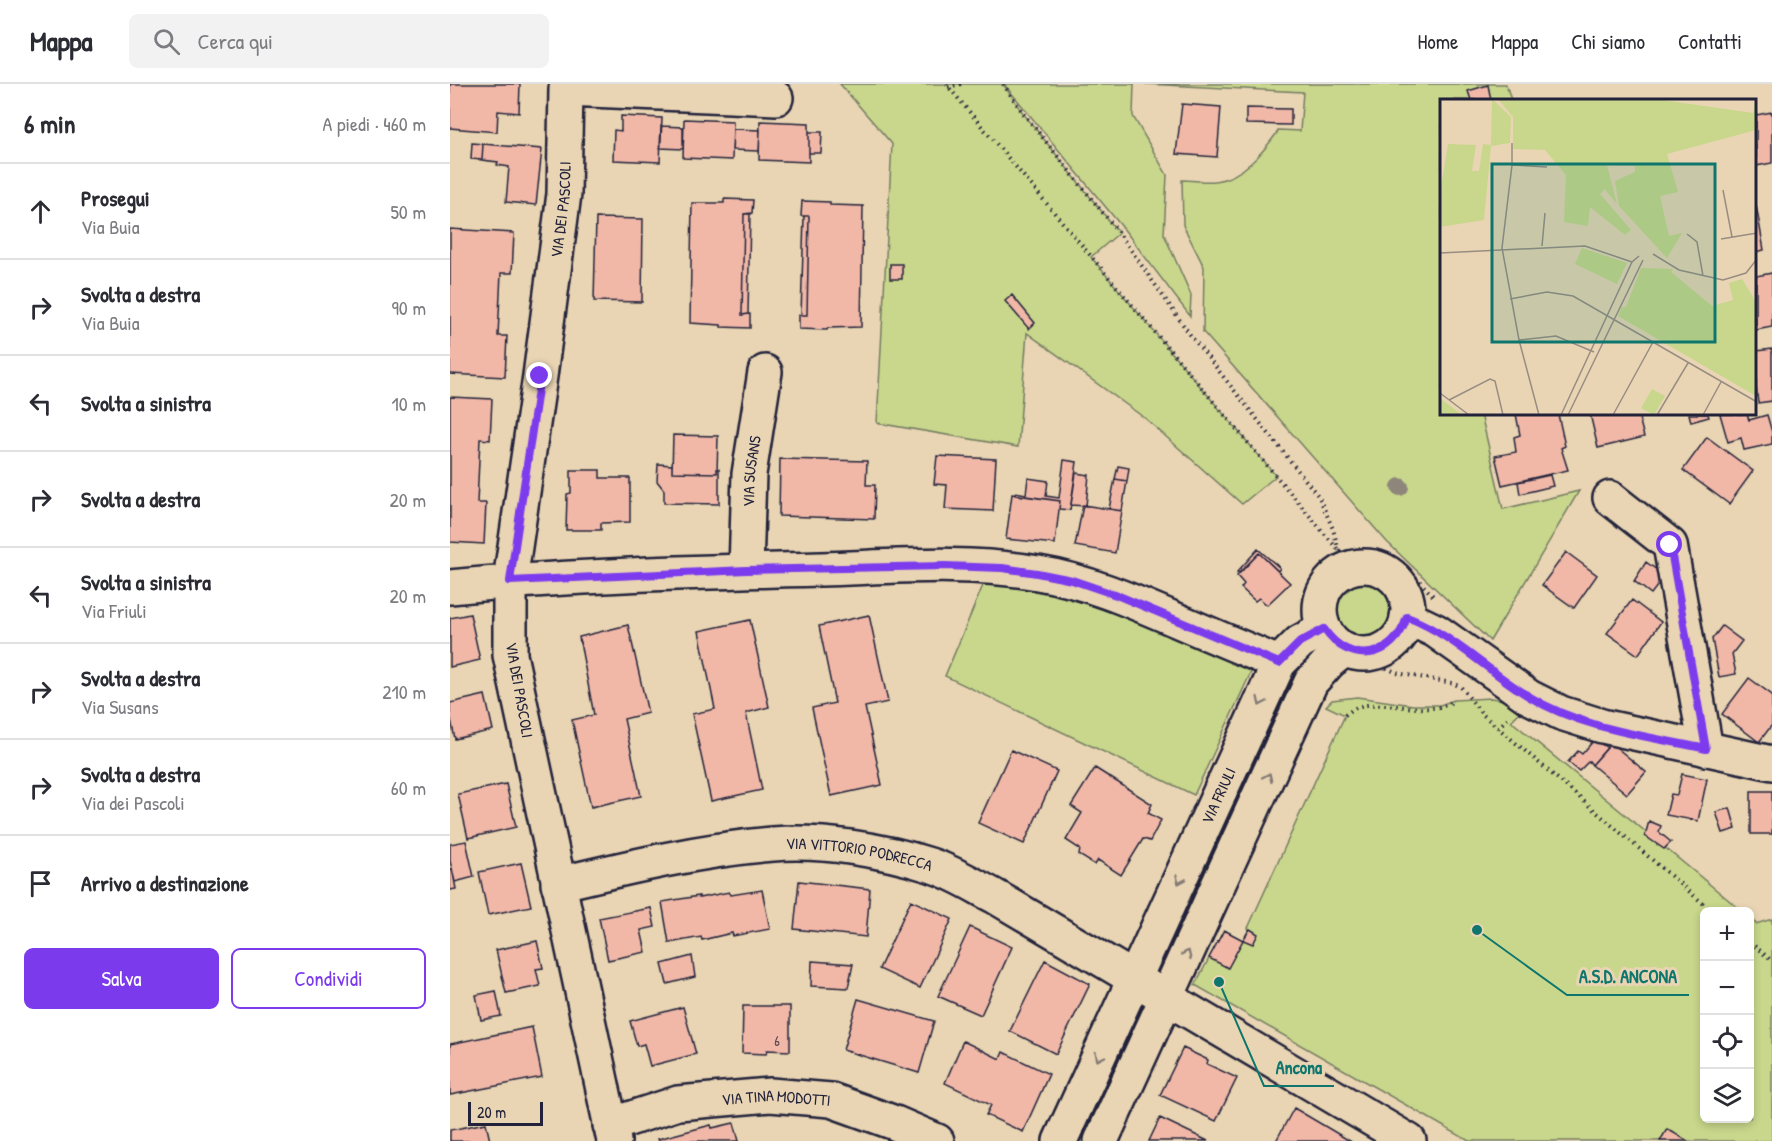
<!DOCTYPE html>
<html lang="it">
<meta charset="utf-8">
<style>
:root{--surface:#fff;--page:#f2f2f3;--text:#2b2b33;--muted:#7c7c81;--line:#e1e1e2;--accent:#7c3aed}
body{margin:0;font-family:"Patrick Hand",sans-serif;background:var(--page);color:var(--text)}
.controls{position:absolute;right:18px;bottom:18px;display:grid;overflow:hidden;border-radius:9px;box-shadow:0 3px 9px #0003}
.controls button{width:54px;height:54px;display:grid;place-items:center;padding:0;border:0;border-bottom:2px solid var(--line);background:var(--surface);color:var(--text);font:30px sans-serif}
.scale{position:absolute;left:18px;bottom:15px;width:75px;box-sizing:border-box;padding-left:6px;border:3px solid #22223b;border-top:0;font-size:16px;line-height:21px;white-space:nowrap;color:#22223b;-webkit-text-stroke:4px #e9d5b3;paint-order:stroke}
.stop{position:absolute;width:18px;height:18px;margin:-14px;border:4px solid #7c3aed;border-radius:50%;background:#fff}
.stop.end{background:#7c3aed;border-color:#fff;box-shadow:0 2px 6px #0008}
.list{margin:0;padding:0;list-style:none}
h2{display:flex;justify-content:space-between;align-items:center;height:78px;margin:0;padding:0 24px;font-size:26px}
h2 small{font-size:20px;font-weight:400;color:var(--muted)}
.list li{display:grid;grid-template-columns:39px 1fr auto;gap:18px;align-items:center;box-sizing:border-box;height:96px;padding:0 24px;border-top:2px solid var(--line)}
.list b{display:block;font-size:22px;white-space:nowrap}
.list p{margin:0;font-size:20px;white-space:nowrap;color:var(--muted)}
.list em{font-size:20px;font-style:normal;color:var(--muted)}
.actions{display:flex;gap:12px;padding:18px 24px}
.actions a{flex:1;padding:14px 0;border:2px solid var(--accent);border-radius:9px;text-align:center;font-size:21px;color:var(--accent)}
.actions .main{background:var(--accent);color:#fff}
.icon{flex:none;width:33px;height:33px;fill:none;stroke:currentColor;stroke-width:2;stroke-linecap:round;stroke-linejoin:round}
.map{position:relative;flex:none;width:1322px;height:1057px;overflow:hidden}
header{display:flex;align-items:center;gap:36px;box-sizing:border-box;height:84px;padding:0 30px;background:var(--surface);border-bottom:2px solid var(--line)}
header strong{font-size:28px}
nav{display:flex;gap:33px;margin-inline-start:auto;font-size:21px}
.search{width:420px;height:54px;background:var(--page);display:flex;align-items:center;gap:15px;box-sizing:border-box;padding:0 21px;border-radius:9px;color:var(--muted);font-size:22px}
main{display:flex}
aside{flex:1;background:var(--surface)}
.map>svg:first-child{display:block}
.green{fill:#c8d78b;stroke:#757c63;stroke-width:1.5}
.building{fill:#f1b8a8;stroke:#22223b;stroke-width:1.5}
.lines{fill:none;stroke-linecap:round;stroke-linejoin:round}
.minor-casing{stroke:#22223b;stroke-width:38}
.path{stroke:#22223b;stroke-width:4;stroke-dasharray:1.5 4.5;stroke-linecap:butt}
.minor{stroke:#e9d5b3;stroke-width:33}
.tree{fill:#8e867a}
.oneway{stroke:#867c77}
.route{stroke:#7c3aed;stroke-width:8}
.labels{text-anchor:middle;stroke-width:6;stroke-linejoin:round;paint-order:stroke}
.number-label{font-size:14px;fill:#564856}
.street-label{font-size:16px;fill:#22223b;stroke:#e9d5b3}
.inset-road{fill:none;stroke:#998d83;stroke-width:1.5}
.view{fill:#0f766e;fill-opacity:0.15;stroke:#0f766e;stroke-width:3}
.inset-edge{fill:none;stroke:#22223b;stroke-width:3}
.leader{fill:none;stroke:#0f766e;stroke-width:2}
.callout-dot{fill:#0f766e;stroke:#e9d5b3;stroke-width:2}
.callout-label{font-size:18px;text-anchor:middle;font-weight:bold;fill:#0f766e;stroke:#e9d5b3;stroke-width:6;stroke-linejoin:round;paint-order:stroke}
</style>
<header>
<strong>Mappa</strong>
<div class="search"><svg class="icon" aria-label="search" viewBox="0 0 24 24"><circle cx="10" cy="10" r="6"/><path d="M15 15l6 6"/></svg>Cerca qui</div>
<nav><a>Home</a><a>Mappa</a><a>Chi siamo</a><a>Contatti</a></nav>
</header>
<main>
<aside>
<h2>6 min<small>A piedi · 460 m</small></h2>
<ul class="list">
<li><svg class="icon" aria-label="ahead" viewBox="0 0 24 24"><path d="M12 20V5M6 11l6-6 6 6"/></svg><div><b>Prosegui</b><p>Via Buia</p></div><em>50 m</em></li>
<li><svg class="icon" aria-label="right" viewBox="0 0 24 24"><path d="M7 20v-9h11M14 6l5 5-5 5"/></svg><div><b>Svolta a destra</b><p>Via Buia</p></div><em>90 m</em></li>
<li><svg class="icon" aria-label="left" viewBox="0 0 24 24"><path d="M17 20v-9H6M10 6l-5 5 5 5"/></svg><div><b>Svolta a sinistra</b></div><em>10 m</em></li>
<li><svg class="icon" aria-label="right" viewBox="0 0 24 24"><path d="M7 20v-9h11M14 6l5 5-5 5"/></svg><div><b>Svolta a destra</b></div><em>20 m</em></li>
<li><svg class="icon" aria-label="left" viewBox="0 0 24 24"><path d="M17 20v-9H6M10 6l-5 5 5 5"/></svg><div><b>Svolta a sinistra</b><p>Via Friuli</p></div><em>20 m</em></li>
<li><svg class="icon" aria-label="right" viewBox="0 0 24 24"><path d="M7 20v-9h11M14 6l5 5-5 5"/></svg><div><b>Svolta a destra</b><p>Via Susans</p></div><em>210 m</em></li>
<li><svg class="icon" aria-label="right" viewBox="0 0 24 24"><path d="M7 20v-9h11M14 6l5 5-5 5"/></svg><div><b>Svolta a destra</b><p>Via dei Pascoli</p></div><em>60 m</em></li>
<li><svg class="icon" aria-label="arrive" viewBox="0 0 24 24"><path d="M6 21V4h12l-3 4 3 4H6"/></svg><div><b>Arrivo a destinazione</b></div></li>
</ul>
<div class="actions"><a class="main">Salva</a><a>Condividi</a></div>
</aside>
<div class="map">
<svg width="1322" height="1057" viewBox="0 0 1322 1057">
<rect width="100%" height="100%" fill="#e9d5b3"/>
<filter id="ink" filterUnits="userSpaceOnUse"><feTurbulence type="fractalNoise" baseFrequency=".0167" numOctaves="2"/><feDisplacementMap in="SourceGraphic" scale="12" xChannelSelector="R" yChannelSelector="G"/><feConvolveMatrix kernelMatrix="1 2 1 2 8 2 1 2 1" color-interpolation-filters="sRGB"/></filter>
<g filter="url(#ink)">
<path class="green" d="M 390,0 L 553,0 L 573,29 L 669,149 L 641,173 L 826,392 L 792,420 L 696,335 L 577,249 L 568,363 L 427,339 L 442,60 Z
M 554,0 L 684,0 L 683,32 L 717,91 L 714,150 L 741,211 L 740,232 L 673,144 Z
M 695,0 L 1056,0 L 1061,16 L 992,16 L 992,330 L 1031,330 L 1053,425 L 1129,407 L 1040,557 L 937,458 L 753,248 L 754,183 L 733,141 L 732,96 C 743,96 755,98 765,97 C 793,94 814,67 829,46 L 850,47 L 853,8 Z
M886 527a29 29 0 1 1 58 0a29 29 0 1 1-58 0Z
M 534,499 L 574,501 L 620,511 L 803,584 L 744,711 L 495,592 Z
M 907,613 L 963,621 L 990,621 L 1004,616 L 1041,614 L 1078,620 L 1061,637 L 1292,827 L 1254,828 L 1254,1034 L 1300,1034 L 1300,834 L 1306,840 L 1322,835 L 1322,1057 L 1019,1057 L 745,901 L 774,846 L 793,856 L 799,845 L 798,844 L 895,631 L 876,622 L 882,616 Z
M 691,928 L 698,930 L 641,1057 L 631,1057 Z"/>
<path class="building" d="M 0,0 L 70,0 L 69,29 L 48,27 L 47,48 L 0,44 Z
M 1038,1 L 1041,16 L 1021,16 L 1018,7 Z
M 732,20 L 771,23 L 767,73 L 726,70 Z
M 796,24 L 841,25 L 841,41 L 796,40 Z
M 1322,28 L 1322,79 L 1306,82 L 1306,31 Z
M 171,32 L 212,34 L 210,78 L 163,76 L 164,46 L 171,47 Z
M 234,35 L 283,37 L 282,76 L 233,74 Z
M 310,37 L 359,39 L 359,78 L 309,76 Z
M 211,42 L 233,43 L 233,65 L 210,64 Z
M 283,45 L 310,46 L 309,67 L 282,66 Z
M 359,48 L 372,48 L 371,69 L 359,69 Z
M 22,59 L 33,60 L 32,76 L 21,75 Z
M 33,60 L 92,65 L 86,121 L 56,118 L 59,83 L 47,81 L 48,78 L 32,76 Z
M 274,115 L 303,116 L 302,129 L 294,130 L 292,231 L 300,230 L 300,244 L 271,243 L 271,241 L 240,239 L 242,119 L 274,119 Z
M 352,117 L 380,118 L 380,121 L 413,122 L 411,243 L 378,244 L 377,246 L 349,245 L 349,231 L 357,231 L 359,132 L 351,132 Z
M 1306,121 L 1314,166 L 1306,168 Z
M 294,130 L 300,130 L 298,230 L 292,231 Z
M 354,132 L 359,132 L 357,231 L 351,231 Z
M 146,134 L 193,135 L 192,218 L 144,217 Z
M 0,145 L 64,149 L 62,189 L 51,189 L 48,252 L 57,252 L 55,293 L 0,290 Z
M 440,180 L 452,180 L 452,195 L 440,195 Z
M 1322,189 L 1322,243 L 1306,246 L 1306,192 Z
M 562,211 L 585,239 L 579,245 L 555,217 Z
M 1322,265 L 1322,317 L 1308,319 L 1306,302 L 1306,267 Z
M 0,313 L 42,315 L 40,356 L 30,355 L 27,419 L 36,419 L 34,460 L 0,458 Z
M 1066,330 L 1108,330 L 1115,362 L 1111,364 L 1118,386 L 1052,401 L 1045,372 L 1066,368 L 1064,353 L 1070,351 Z
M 1140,330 L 1188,330 L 1194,353 L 1148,364 Z
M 1239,330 L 1258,330 L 1259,333 L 1241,338 Z
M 1270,330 L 1297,330 L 1299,336 L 1317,331 L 1322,348 L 1322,360 L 1294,366 L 1291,354 L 1278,358 Z
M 223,351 L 268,352 L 267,389 L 222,388 Z
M 1257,353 L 1303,387 L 1279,420 L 1233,386 Z
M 487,372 L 546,375 L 543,427 L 495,425 L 497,401 L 484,400 Z
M 330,375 L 417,377 L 416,401 L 425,401 L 424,435 L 329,432 Z
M 614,376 L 627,378 L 620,426 L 609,425 L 610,417 L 565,411 L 566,408 L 576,410 L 578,394 L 598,397 L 596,412 L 609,414 Z
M 208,380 L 222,381 L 222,388 L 267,389 L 267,385 L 269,385 L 269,420 L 214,419 L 214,406 L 207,397 Z
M 668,382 L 679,384 L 677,397 L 665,395 Z
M 121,386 L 150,386 L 150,394 L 180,394 L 180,438 L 151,439 L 151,446 L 116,446 L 117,410 L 121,409 Z
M 626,389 L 639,391 L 636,422 L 621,421 Z
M 1100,391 L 1103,402 L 1070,410 L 1068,398 Z
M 665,395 L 677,397 L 672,427 L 659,425 Z
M 562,410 L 610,417 L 605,460 L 556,455 Z
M 633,421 L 672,427 L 665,469 L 625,462 Z
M 808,465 L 830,484 L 828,487 L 809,469 L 789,489 L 787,488 Z
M 1116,468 L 1147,491 L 1124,524 L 1092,501 Z
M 809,469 L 840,499 L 817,521 L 809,514 L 805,517 L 791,504 L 794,500 L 787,492 Z
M 1196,478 L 1215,492 L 1201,510 L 1184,497 Z
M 1182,516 L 1211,538 L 1188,571 L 1157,549 Z
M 20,530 L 30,576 L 0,583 L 0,534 Z
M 419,531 L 438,618 L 415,623 L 432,701 L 381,712 L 362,624 L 385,619 L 369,542 Z
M 300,536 L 319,623 L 296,629 L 312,706 L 261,717 L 242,630 L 265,625 L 249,547 Z
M 178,541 L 198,629 L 174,635 L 191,712 L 141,723 L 122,636 L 144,631 L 129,553 Z
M 1272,542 L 1292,557 L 1282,570 L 1286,590 L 1269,593 L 1262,555 Z
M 1299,594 L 1322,611 L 1322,641 L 1309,658 L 1272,630 Z
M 35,611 L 43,646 L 5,655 L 0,631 L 0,619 Z
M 1145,655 L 1157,664 L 1142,681 L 1139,677 L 1129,687 L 1118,678 L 1128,667 L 1132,670 Z
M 1161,659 L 1196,688 L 1177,710 L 1142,681 Z
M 561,666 L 607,687 L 574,760 L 528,739 Z
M 645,684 L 702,720 L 698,729 L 711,736 L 700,757 L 693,755 L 671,791 L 648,776 L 645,781 L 629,771 L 630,765 L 616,756 L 632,729 L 621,722 Z
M 1232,690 L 1257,695 L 1248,737 L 1216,731 L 1221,710 L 1227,711 Z
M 56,700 L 66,743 L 18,754 L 8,710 Z
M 1301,707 L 1322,707 L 1322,750 L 1301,750 Z
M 1280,724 L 1286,745 L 1273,749 L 1266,728 Z
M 1199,737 L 1211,742 L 1209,748 L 1221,758 L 1214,765 L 1195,752 Z
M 16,757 L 24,793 L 5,798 L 0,777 L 0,760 Z
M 71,779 L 81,822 L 38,831 L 29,788 Z
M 2,784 L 6,805 L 0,806 L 0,785 Z
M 349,797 L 420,805 L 416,853 L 344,845 Z
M 312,806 L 320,845 L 283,852 L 282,849 L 252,856 L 251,853 L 219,859 L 212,818 L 249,812 L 249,814 L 279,808 L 281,811 Z
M 461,816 L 502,835 L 470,904 L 429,885 Z
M 201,824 L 205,843 L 191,846 L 196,868 L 158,876 L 149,834 Z
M 520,843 L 562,863 L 531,931 L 488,912 Z
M 800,845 L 808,850 L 803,860 L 793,856 Z
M 774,846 L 793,856 L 778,884 L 759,874 Z
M 87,857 L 93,884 L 86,885 L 90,902 L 56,909 L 46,866 Z
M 242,872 L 245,893 L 217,900 L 212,880 Z
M 595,876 L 640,900 L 606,970 L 560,947 Z
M 362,877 L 403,880 L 398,904 L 361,902 Z
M 46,907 L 51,932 L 31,936 L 26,911 Z
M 408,915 L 484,937 L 469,989 L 393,966 Z
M 293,922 L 340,922 L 340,967 L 317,966 L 316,970 L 292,969 Z
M 233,923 L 246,970 L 200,982 L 194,960 L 187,962 L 180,937 Z
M 82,943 L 92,993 L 0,1011 L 0,960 Z
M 513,957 L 550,975 L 553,968 L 599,990 L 573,1048 L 536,1031 L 541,1021 L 495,999 Z
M 733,964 L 758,976 L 757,980 L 787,994 L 766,1037 L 710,1011 Z
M 844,1024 L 900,1057 L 826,1057 Z
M 710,1034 L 758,1057 L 699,1057 Z
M 36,1039 L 40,1057 L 0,1057 L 0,1046 Z
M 284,1039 L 289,1057 L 209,1057 L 208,1055 L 261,1041 L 262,1044 Z
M 1217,1045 L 1238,1057 L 1210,1057 Z"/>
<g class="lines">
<defs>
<g id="minor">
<path d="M 1160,414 L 1220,461 L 1256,665"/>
<circle cx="914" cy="526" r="44"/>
<path id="s1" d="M 296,486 L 299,390 L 315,288"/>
<path d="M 0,503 C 123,491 247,488 371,485 C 442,483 517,476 588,489 C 636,497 680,516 724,535 C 759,550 794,565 829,579"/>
<path d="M 957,533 L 986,547 L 1079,613 L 1111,629 L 1152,642 L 1322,679"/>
<path id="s2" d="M 108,800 C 179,783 250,766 323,760 C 372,756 433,766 480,781 C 503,788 525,802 546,813 L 959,1057"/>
<path id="s3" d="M 160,1041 L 228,1019 L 320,1011 L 381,1016 L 445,1039 L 487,1057"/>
<path id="s4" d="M 164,1057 L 60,571 L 60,497 L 90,292 L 114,110 L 116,5 L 326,14"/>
<path id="s5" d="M 610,1057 L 829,579 L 850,558 L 874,545"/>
<path d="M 651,1057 L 861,598 L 879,578 L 895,565"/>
</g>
</defs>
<use href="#minor" class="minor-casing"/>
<path class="path" d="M 496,0 L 890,468
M 553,0 L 573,29 L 669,149 L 741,252 L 869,413 L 883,445 L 894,486
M 498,3 L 511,0
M 890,468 C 945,462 950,477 985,514
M 920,576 L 947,589 L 1002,599 L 1011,603 L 1032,630 L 1263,828
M 895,631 C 899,628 903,625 907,623 C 935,614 983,635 1004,616
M 1048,644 L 1060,632
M 1300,858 L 1322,877"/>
<use href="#minor" class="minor"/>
</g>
<circle class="tree" cx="950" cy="403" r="9"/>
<defs><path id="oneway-chevron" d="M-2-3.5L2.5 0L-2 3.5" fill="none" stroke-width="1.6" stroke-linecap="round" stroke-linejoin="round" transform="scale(1.5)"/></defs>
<g class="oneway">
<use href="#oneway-chevron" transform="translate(811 618) rotate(115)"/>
<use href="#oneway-chevron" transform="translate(818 693) rotate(-65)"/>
<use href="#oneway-chevron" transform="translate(730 796) rotate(114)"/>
<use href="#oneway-chevron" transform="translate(737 870) rotate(-65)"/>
<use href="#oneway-chevron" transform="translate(649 973) rotate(115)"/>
</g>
</g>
<g class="lines" filter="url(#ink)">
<path class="route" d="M 90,292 L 60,497 L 296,486 L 495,482 L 552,484 L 587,489 L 622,496 L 669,512 L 829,579 L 850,558 L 874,545 C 899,582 944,576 957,533 C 1004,551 1038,588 1080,613 C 1132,645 1197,652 1256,665 L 1220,461"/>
</g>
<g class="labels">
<g class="number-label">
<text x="327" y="962">6</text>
</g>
<g class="street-label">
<text dy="6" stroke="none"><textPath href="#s4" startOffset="946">VIA DEI PASCOLI</textPath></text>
<text dy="6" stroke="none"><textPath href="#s1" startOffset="99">VIA SUSANS</textPath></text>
<text transform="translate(70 606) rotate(80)" y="6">VIA DEI PASCOLI</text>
<text dy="6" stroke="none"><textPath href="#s5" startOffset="380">VIA FRIULI</textPath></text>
<text dy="6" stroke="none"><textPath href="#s2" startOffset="306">VIA VITTORIO PODRECCA</textPath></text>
<text dy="6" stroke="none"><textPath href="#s3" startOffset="170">VIA TINA MODOTTI</textPath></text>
</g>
</g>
<g transform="translate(990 15)">
<rect width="316" height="316" fill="#e9d5b3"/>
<path d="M 52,0 L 71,18 L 70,44 L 51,47 L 44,121 L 0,128 L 0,94 L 8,45 L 36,46 L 32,72 L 39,72 L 43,45 L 51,46 ZM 58,0 L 215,0 L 313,14 L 316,0 L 316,31 L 227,55 L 238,93 L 220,97 L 229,137 L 242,134 L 227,159 L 179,107 L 175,82 L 195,73 L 195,67 L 167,66 L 177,105 L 158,82 L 165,90 L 160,95 L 191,131 L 185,136 L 150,108 L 148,127 L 124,123 L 126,76 L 105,51 L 73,50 L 73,18 ZM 142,149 L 187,164 L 177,185 L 135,165 ZM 201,169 L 233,170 L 231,173 L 272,207 L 293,201 L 289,184 L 302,180 L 316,203 L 316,297 L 178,217 L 182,208 L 186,208 ZM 212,290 L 225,297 L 214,316 L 201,309 ZM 0,299 L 22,316 L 0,316 Z" fill="#c8d78b"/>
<path class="inset-road" d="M 72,66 L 72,44M 283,91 L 292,138M 247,135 L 257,143 L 263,177M 281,140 L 317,134M 102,147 L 105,114M 0,154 L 145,147 L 192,163M 213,155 L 239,171 L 283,181 L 306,174 L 317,160M 70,200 L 107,193 L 133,197 L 317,303M 79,241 L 116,237 L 154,253M 0,294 L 29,316M 9,301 L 50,280 L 55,282 L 63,316M 99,316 L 79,241 L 62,149 L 72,66 L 107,68M 121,316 L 192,163 L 199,157M 128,316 L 203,161M 173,316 L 213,243M 217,316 L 248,264M 263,316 L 281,283"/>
<path class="view" d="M 52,65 L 275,65 L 275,243 L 52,243 Z"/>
<rect width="316" height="316" class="inset-edge"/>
</g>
<path class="leader" d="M1027 846L1117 911H1239M769 898L814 1002H884"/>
<g class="callout-dot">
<circle cx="1027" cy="846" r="6"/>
<circle cx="769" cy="898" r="6"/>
</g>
<g class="callout-label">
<text x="1178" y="899">A.S.D. ANCONA</text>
<text x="849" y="990">Ancona</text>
</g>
</svg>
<div class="controls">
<button>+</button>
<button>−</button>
<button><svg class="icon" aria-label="locate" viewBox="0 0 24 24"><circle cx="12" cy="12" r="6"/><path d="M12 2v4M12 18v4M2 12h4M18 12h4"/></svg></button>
<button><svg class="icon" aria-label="layers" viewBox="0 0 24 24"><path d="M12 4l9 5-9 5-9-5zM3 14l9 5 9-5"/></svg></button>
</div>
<div class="scale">20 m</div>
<div class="stop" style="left:1220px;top:461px"></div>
<div class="stop end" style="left:90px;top:292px"></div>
</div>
</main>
